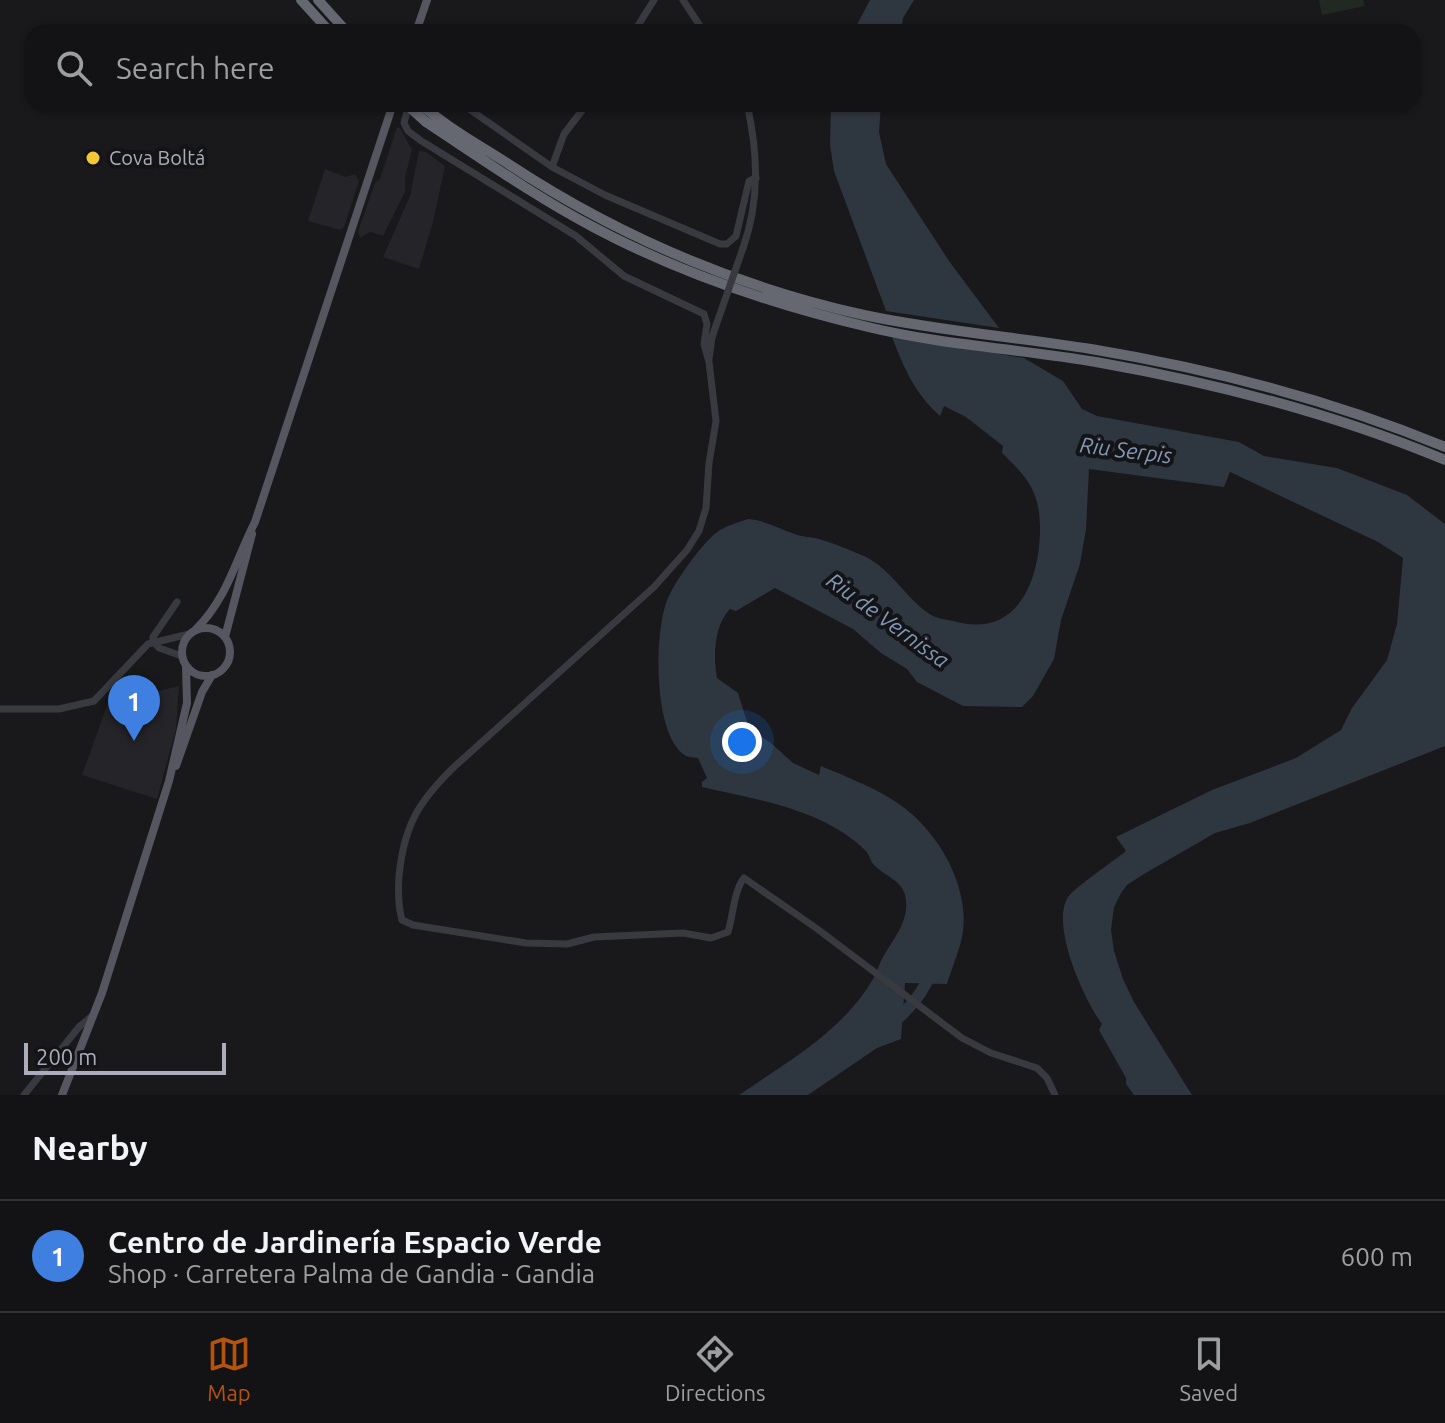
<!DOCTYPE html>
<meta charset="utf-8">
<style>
:root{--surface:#131214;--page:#202022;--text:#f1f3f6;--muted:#9d9ea0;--line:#323234;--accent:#b45309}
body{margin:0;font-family:Ubuntu,sans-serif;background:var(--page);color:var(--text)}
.scale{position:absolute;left:24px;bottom:20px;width:202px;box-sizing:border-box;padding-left:8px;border:4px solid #aaaeba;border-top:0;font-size:22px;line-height:28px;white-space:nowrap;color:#aaaeba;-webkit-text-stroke:6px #141316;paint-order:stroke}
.you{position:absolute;left:742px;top:742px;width:28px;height:28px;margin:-20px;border:6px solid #fff;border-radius:50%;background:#1a73e8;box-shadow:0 0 0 12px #1a73e833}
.badge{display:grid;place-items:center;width:52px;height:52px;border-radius:50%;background:var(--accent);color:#fff;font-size:26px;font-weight:700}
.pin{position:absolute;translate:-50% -66px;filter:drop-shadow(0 2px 4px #0008)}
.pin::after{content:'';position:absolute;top:42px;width:28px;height:24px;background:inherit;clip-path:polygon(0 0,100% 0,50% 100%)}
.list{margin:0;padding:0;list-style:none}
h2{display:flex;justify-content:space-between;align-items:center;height:104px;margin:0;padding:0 32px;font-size:34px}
h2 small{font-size:26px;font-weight:400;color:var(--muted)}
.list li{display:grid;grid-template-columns:52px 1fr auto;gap:24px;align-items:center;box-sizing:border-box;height:112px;padding:0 32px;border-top:2px solid var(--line)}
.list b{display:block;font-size:30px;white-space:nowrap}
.list p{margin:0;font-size:26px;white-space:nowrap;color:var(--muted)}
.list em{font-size:26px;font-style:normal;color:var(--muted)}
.icon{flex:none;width:44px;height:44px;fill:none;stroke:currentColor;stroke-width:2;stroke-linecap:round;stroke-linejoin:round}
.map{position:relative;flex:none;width:1445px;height:1095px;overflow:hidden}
.search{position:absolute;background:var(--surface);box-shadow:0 2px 6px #0004;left:24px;right:24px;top:24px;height:88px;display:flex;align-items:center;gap:20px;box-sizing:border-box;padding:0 28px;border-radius:24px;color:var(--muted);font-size:30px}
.sheet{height:216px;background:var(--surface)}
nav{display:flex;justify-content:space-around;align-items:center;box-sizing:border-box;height:112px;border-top:2px solid var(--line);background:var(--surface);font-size:22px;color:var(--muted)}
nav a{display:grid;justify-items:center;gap:4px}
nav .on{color:var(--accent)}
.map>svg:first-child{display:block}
.built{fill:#252428}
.green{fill:#202922}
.water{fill:#2e363f}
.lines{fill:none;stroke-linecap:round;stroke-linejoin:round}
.river{stroke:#2e363f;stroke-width:12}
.minor{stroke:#393a40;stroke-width:7}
.major{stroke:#55565f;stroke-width:8}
.highway{stroke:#656771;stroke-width:10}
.minor-bridge{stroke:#393a40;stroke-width:7}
.highway-bridge{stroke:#656771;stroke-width:10}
.poi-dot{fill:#f6c735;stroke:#141316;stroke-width:3}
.labels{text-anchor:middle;stroke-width:8;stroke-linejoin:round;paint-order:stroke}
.poi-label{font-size:20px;fill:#aaaeba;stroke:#141316;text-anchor:start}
.water-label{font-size:22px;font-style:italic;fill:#8198b6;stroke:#141316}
</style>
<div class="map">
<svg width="1445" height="1095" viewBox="0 0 1445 1095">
<rect width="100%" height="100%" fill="#19181b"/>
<path class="built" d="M 397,127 L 400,128 L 412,150 L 405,177 L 405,192 L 383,236 L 370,232 L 360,238 L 358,231 L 375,183 L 380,179 Z
M 419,151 L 426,152 L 445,166 L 433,222 L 419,269 L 383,257 L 410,196 Z
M 325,169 L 346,177 L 355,174 L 359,181 L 344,227 L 340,230 L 308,221 Z
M 179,686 L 176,729 L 157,799 L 82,775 L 108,703 Z"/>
<path class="green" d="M 1319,0 L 1363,0 L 1365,6 L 1322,15 Z"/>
<path class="water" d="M 870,0 L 914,0 L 903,18 L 901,32 L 853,32 Z
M 831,104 L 881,104 L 879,132 L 886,164 L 949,261 L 999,328 L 886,311 L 834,171 L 830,145 Z
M 892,337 L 1024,358 L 1063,381 L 1082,409 L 1097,416 L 1239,442 L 1264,456 L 1337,468 L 1407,495 L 1445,524 L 1445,746 L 1250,823 L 1215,833 L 1144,874 L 1127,885 L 1121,893 L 1114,907 L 1111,930 L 1114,951 L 1123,979 L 1134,1002 L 1192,1095 L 1134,1095 L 1126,1084 L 1126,1078 L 1099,1030 L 1102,1024 C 1084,1000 1050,925 1068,897 C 1074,888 1115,860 1126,851 L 1116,837 L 1212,790 L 1296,758 L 1341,730 L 1352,708 L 1387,660 L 1397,624 L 1403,558 L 1378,542 L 1230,472 L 1224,487 L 1089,469 L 1086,529 L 1080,564 L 1061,620 L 1054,659 L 1033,696 L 1022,707 L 963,706 L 917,682 L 907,669 L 881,653 L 853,629 L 775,588 L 736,611 L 730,609 C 714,625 713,657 717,678 L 738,693 L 749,728 L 771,743 L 793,763 L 819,775 L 821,766 C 847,777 876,788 899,804 C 937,830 969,884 963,931 C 961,948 952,967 947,984 L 905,983 L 901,1039 L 877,1048 L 808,1095 L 739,1095 C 787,1062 843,1031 873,979 C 877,972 879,964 883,957 C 894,938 911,919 905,895 C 901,880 885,876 875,866 C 870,862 870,855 866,851 C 823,809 758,800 702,787 L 702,782 L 707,778 L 698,758 C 697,758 688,757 686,756 C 652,737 654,629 668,598 C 676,580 703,541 720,530 C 729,525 739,522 748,519 C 764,520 780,529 795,534 C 802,537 811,537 819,539 C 833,543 850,550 864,556 C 893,570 909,603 933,616 C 940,619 950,620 957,622 C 1017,637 1039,582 1040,531 C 1040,492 1029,479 1002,453 L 1003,446 L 966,417 L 944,406 L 940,416 C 915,394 904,368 892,337 Z"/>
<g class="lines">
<path class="river" d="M 891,1024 C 910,1009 924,992 932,970"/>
<path class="minor" d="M 683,0 L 704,32
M 634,32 L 654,0
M 409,104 L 404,123 L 408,131 L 420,140
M 462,104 L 552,167 L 605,195 L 720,244 L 727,244 L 736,236 L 749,181 L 756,178
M 423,142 L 576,236 L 624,276 L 704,314 L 707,324 L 704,344 L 709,362 L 716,421 L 709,463 L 706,508 L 699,531 L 687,550 L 654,587 L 454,767 C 418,802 404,826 399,876 C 398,891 398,906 402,920 L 413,925 L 526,943 L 567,944 L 594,937 L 683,933 L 711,938 L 728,932 C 733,916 734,890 744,878 L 816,928 L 962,1038 L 991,1053 L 1037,1068 L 1047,1078 L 1055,1095
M 552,167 L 564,134 L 587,104
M 743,248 C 760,200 758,153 747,104
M 709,359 L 712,337
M 153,641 L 153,637 L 177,602
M 153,641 L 159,648 L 182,656
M 0,709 L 59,709 L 94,701 L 148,644 L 189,634
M 24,1095 L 79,1027 L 92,1016"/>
<path class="major" d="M 416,32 L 427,0
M182 652a24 24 0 1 1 48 0a24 24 0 1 1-48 0Z
M 196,629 C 227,599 236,559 255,522 L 393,104
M 225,637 L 252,534
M 176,766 L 202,692 L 212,675
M 62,1095 L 102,993 L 169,781 L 187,703 L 186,667"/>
<path class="highway" d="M 301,0 L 330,32
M 318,0 L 347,32
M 421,104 C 447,128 481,146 510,165 C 618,236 739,287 864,315 C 939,331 1016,337 1091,349 C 1211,369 1332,400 1445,447
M 426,122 C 482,159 536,197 595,228 C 680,273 775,305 868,327 C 942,345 1020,349 1096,362 C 1215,383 1333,413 1445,460"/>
<path class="minor-bridge" d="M 712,337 L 743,248"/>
<path class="highway-bridge" d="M 406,104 L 426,122"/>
</g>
<circle class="poi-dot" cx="93" cy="158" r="8"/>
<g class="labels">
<g class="poi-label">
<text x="109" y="165">Cova Boltá</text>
</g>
<g class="water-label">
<text transform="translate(1126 450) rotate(7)" y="8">Riu Serpis</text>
<text transform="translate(888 620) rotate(36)" y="8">Riu de Vernissa</text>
</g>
</g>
</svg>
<div class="scale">200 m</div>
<div class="you"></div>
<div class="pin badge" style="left:134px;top:741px;background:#3f7fe0">1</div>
<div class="search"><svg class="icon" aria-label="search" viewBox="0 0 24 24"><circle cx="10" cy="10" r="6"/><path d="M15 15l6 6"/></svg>Search here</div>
</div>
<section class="sheet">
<h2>Nearby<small></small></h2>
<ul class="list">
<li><span class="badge" style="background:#3f7fe0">1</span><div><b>Centro de Jardinería Espacio Verde</b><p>Shop · Carretera Palma de Gandia - Gandia</p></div><em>600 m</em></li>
</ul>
</section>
<nav>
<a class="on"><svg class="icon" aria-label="map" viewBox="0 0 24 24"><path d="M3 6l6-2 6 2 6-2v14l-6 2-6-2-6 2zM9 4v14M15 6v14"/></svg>Map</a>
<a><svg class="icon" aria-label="directions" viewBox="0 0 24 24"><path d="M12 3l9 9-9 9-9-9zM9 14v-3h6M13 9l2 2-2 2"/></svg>Directions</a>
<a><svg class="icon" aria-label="saved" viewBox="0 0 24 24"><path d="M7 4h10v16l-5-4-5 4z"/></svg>Saved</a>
</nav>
